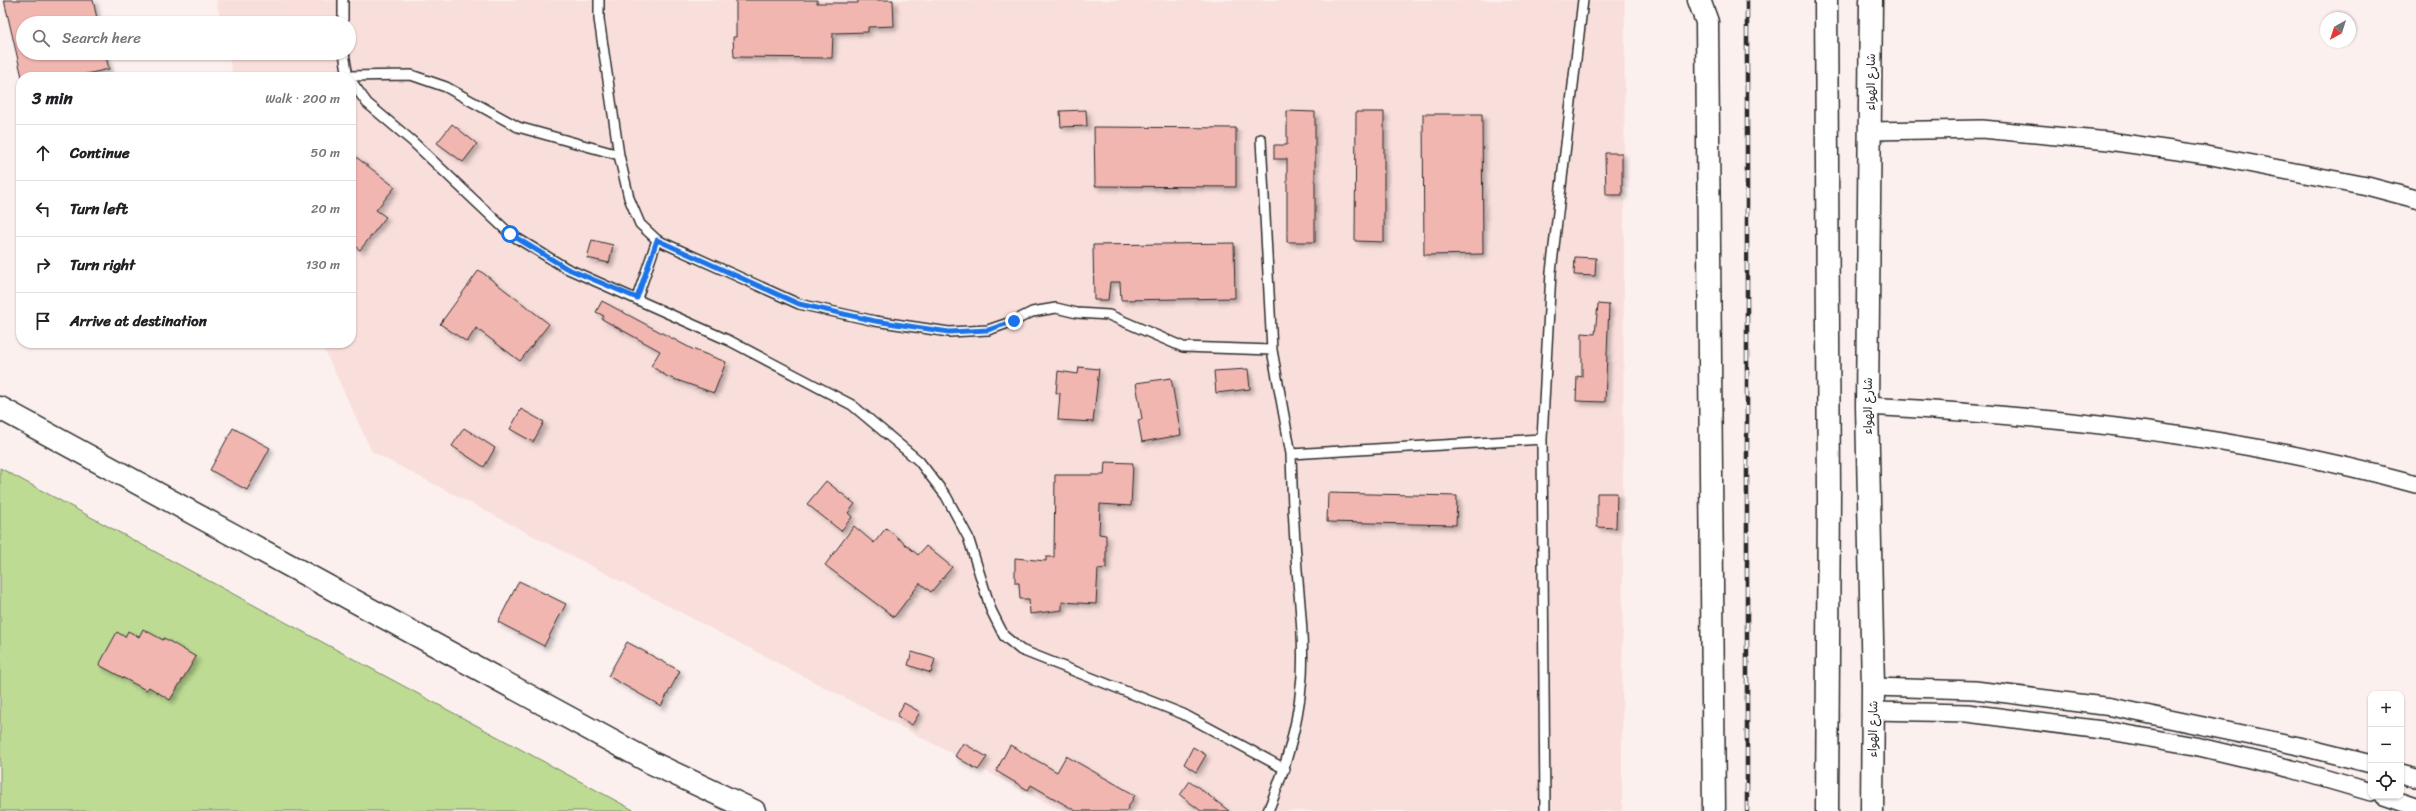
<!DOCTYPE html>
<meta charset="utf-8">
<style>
:root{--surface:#fff;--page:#f6f6f6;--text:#202124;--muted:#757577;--line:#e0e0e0}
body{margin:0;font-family:Sriracha,"Playpen Sans Arabic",sans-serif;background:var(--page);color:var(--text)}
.controls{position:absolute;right:12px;bottom:12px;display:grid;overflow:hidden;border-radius:8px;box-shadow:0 1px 3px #0004}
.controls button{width:36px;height:36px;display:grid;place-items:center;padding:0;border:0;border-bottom:1px solid var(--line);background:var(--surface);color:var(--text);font:20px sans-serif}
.compass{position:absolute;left:2320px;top:12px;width:36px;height:36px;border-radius:50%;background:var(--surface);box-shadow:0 1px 3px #0004;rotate:219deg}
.stop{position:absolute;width:12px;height:12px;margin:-9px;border:3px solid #1a73e8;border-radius:50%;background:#fff}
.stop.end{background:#1a73e8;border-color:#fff;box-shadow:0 1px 4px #0008}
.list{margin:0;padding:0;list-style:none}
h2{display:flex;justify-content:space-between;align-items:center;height:52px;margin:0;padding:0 16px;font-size:17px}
h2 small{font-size:13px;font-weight:400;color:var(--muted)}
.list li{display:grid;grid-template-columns:26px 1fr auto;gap:12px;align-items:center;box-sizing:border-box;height:56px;padding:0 16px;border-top:1px solid var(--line)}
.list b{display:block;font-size:15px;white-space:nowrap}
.list em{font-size:13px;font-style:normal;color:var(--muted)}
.icon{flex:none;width:22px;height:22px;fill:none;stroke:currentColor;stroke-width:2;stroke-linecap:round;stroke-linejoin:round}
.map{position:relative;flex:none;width:2416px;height:811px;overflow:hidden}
.search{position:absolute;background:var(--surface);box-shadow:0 1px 3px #0004;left:16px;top:16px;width:340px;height:44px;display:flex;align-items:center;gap:10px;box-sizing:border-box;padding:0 14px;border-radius:22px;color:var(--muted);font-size:15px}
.panel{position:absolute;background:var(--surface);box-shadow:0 1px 3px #0004;left:16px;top:72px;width:340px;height:276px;border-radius:16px}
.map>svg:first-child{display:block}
.built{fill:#f9dfdc}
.green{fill:#bddb93;stroke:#74835f}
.building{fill:#f2b6b1;stroke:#2b2b2b;filter:url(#shadow)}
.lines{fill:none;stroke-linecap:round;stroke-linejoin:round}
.service-casing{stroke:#2b2b2b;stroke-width:12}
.minor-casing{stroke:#2b2b2b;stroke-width:20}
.tertiary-casing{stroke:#2b2b2b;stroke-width:25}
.primary-casing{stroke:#2b2b2b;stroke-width:25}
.service{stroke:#fff;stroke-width:9}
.minor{stroke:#fff;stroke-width:17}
.tertiary{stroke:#fff;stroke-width:22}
.primary{stroke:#fff;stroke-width:22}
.rail-casing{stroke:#2b2b2b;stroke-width:4.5}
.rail{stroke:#fff;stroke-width:3;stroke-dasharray:9;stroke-linecap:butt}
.route{stroke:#1a73e8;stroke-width:5}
.labels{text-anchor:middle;stroke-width:3;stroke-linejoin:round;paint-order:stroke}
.street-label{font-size:12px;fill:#2b2b2b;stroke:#fff}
</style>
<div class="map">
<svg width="2416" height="811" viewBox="0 0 2416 811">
<defs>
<filter id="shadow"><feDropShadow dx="3.5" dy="3.5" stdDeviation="2" flood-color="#0004"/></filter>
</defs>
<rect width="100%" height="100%" fill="#fcf0ef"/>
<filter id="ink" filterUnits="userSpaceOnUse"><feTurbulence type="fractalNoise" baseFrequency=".025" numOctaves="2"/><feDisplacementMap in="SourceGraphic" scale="8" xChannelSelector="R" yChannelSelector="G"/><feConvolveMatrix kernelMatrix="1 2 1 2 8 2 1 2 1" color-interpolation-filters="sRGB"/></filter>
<g filter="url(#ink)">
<path class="built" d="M 216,0 L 1625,0 L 1622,811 L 1062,811 L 372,452 L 321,343 L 351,343 L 351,77 L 233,77 L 228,53 L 349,53 L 349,23 L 221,23 Z"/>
<path class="green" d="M 0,468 L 635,811 L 0,811 Z"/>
<path class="building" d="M 4,0 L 93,0 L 98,23 L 23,23 L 23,53 L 105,53 L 109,69 L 73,77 L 22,77 Z
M 736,0 L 817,0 L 817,3 L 858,3 L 858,0 L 893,0 L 894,26 L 868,27 L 868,32 L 833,33 L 832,58 L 734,57 L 733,37 L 736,37 Z
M 1086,110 L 1087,126 L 1061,127 L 1060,111 Z
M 1287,111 L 1315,112 L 1315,242 L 1287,242 L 1287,159 L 1274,159 L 1274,145 L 1287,145 Z
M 1356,112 L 1384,112 L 1384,242 L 1355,241 Z
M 1423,114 L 1482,114 L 1483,254 L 1424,255 Z
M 452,124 L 477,144 L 463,162 L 437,143 Z
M 1094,127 L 1236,128 L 1236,187 L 1095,186 Z
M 351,153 L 395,187 L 376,210 L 386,217 L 360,250 L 351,243 Z
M 1605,153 L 1622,153 L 1622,195 L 1606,195 Z
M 592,240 L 613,245 L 609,263 L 587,258 Z
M 1234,243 L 1235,298 L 1121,300 L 1120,282 L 1110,282 L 1108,300 L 1094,300 L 1093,245 Z
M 1575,257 L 1596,258 L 1595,276 L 1574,275 Z
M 479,270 L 549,324 L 520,361 L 476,328 L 467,342 L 440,324 Z
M 602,301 L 692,349 L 726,362 L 714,393 L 668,377 L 651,366 L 660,351 L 602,319 L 604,316 L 596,312 Z
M 1598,304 L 1609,305 L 1605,402 L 1576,401 L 1577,376 L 1582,377 L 1582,333 L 1595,334 Z
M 1079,367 L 1099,369 L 1093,422 L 1058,420 L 1060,393 L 1056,393 L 1058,371 L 1078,374 Z
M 1248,369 L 1250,389 L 1216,393 L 1214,371 Z
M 1171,378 L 1181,435 L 1142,442 L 1138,420 L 1142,419 L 1136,383 Z
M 521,409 L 544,422 L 533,442 L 510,429 Z
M 233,428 L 270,448 L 247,490 L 210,470 Z
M 464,428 L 495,448 L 484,467 L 452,446 Z
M 1105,462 L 1133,463 L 1131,506 L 1100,504 L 1099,534 L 1106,535 L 1106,568 L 1098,569 L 1096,604 L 1062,602 L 1062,610 L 1030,614 L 1029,599 L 1020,599 L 1019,583 L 1015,583 L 1015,558 L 1046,561 L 1046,557 L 1054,557 L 1055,475 L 1104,475 Z
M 826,481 L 855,504 L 848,513 L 852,517 L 841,531 L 807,504 Z
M 1328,493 L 1457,496 L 1456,525 L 1327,522 Z
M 1597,493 L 1617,493 L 1616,528 L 1597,527 Z
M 854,526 L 874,543 L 886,528 L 918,555 L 926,546 L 952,567 L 931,592 L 920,583 L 894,617 L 825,565 Z
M 519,581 L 566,604 L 544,646 L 498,622 Z
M 143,629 L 163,640 L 164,638 L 196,657 L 170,700 L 149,687 L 146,690 L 99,665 L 117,632 L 125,637 L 128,631 L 139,637 Z
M 627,642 L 680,671 L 661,706 L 608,676 Z
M 912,652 L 935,659 L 931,673 L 908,665 Z
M 904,703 L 920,712 L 912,725 L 897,716 Z
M 963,743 L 987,757 L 978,770 L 955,756 Z
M 1010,745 L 1057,772 L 1066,756 L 1135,795 L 1126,811 L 1076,811 L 1031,785 L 1028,790 L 996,771 Z
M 1193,747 L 1206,755 L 1196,772 L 1184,764 Z
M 1190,781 L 1229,811 L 1201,811 L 1180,795 Z"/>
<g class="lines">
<defs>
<path id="service" d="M 343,0 L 343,23
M 599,0 L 599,19 L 619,155 L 629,198 L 640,224 L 657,240 L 799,304 L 875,321 L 949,332 L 988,330 L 1014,321 L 1032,312 L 1056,308 L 1077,313 L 1109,315 L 1183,347 L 1272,350
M 344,53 L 348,77
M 348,76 L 411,75 L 446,87 L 518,127 L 619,155
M 351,81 L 367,103 L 412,141 L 510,234 L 566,268 L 730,341 L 852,405 L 919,461 L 946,496 L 968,537 L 991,610 L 1004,636 L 1021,650 L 1183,714 L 1285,769
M 1261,139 L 1272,350 L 1291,454
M 637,298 L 657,240
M 1268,811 C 1286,768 1299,723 1302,676 C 1304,640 1300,605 1297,570 C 1294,531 1292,493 1291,454 L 1542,439
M 1545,811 L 1542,439 L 1551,272 L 1583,0"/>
<path id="minor" d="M 1871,131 L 1982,129 L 2109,141 L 2206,155 L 2367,186 L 2416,199
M 1867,406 C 2052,416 2237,435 2416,484
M 1873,687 L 1975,690 L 2112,707 L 2299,746 L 2371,764
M 1873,711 L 1967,713 L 2110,731 L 2195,746 L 2292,769 L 2371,792
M 2401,774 L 2416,778
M 2384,796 L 2416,807"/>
<path id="tertiary" d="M 1699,0 L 1707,22 L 1714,811
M 0,408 L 652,763 L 754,811"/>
<path id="primary" d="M 1826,0 L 1829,491 L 1827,811
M 1871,0 L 1867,406 L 1873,687 L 1872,811"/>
</defs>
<use href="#service" class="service-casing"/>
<use href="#minor" class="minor-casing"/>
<use href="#tertiary" class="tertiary-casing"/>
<use href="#primary" class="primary-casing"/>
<use href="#service" class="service"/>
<use href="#minor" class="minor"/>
<use href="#tertiary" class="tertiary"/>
<use href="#primary" class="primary"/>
<defs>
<path id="rail" d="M 1747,811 L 1747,0"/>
</defs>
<use href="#rail" class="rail-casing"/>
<use href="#rail" class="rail"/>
</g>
</g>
<g class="lines" filter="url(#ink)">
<path class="route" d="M 510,234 L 566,268 L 637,298 L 657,240 L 799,304 L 875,321 L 949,332 L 988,330 L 1014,321"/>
</g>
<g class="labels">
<g class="street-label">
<text transform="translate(1871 82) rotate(-90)" y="4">شارع الهواء</text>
<text transform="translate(1868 406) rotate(-90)" y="4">شارع الهواء</text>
<text transform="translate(1873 729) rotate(-89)" y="4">شارع الهواء</text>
</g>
</g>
</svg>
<div class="controls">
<button>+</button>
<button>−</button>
<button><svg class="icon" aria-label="locate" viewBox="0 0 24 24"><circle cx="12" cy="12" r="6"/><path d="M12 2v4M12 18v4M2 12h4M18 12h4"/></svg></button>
</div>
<svg class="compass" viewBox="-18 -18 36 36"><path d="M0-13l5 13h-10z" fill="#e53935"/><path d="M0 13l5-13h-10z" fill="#757577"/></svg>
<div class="stop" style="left:510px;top:234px"></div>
<div class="stop end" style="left:1014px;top:321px"></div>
<div class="search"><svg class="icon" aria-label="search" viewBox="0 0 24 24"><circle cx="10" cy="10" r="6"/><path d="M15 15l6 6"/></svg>Search here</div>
<section class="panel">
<h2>3 min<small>Walk · 200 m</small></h2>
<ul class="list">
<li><svg class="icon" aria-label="ahead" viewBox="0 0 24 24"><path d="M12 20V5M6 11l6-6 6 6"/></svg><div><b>Continue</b></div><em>50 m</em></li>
<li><svg class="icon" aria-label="left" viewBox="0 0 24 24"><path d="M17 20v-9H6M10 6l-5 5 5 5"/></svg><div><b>Turn left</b></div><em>20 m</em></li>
<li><svg class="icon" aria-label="right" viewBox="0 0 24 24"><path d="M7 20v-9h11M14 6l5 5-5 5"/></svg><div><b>Turn right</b></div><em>130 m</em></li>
<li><svg class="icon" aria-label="arrive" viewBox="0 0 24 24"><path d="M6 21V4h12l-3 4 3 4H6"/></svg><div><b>Arrive at destination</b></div></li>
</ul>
</section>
</div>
